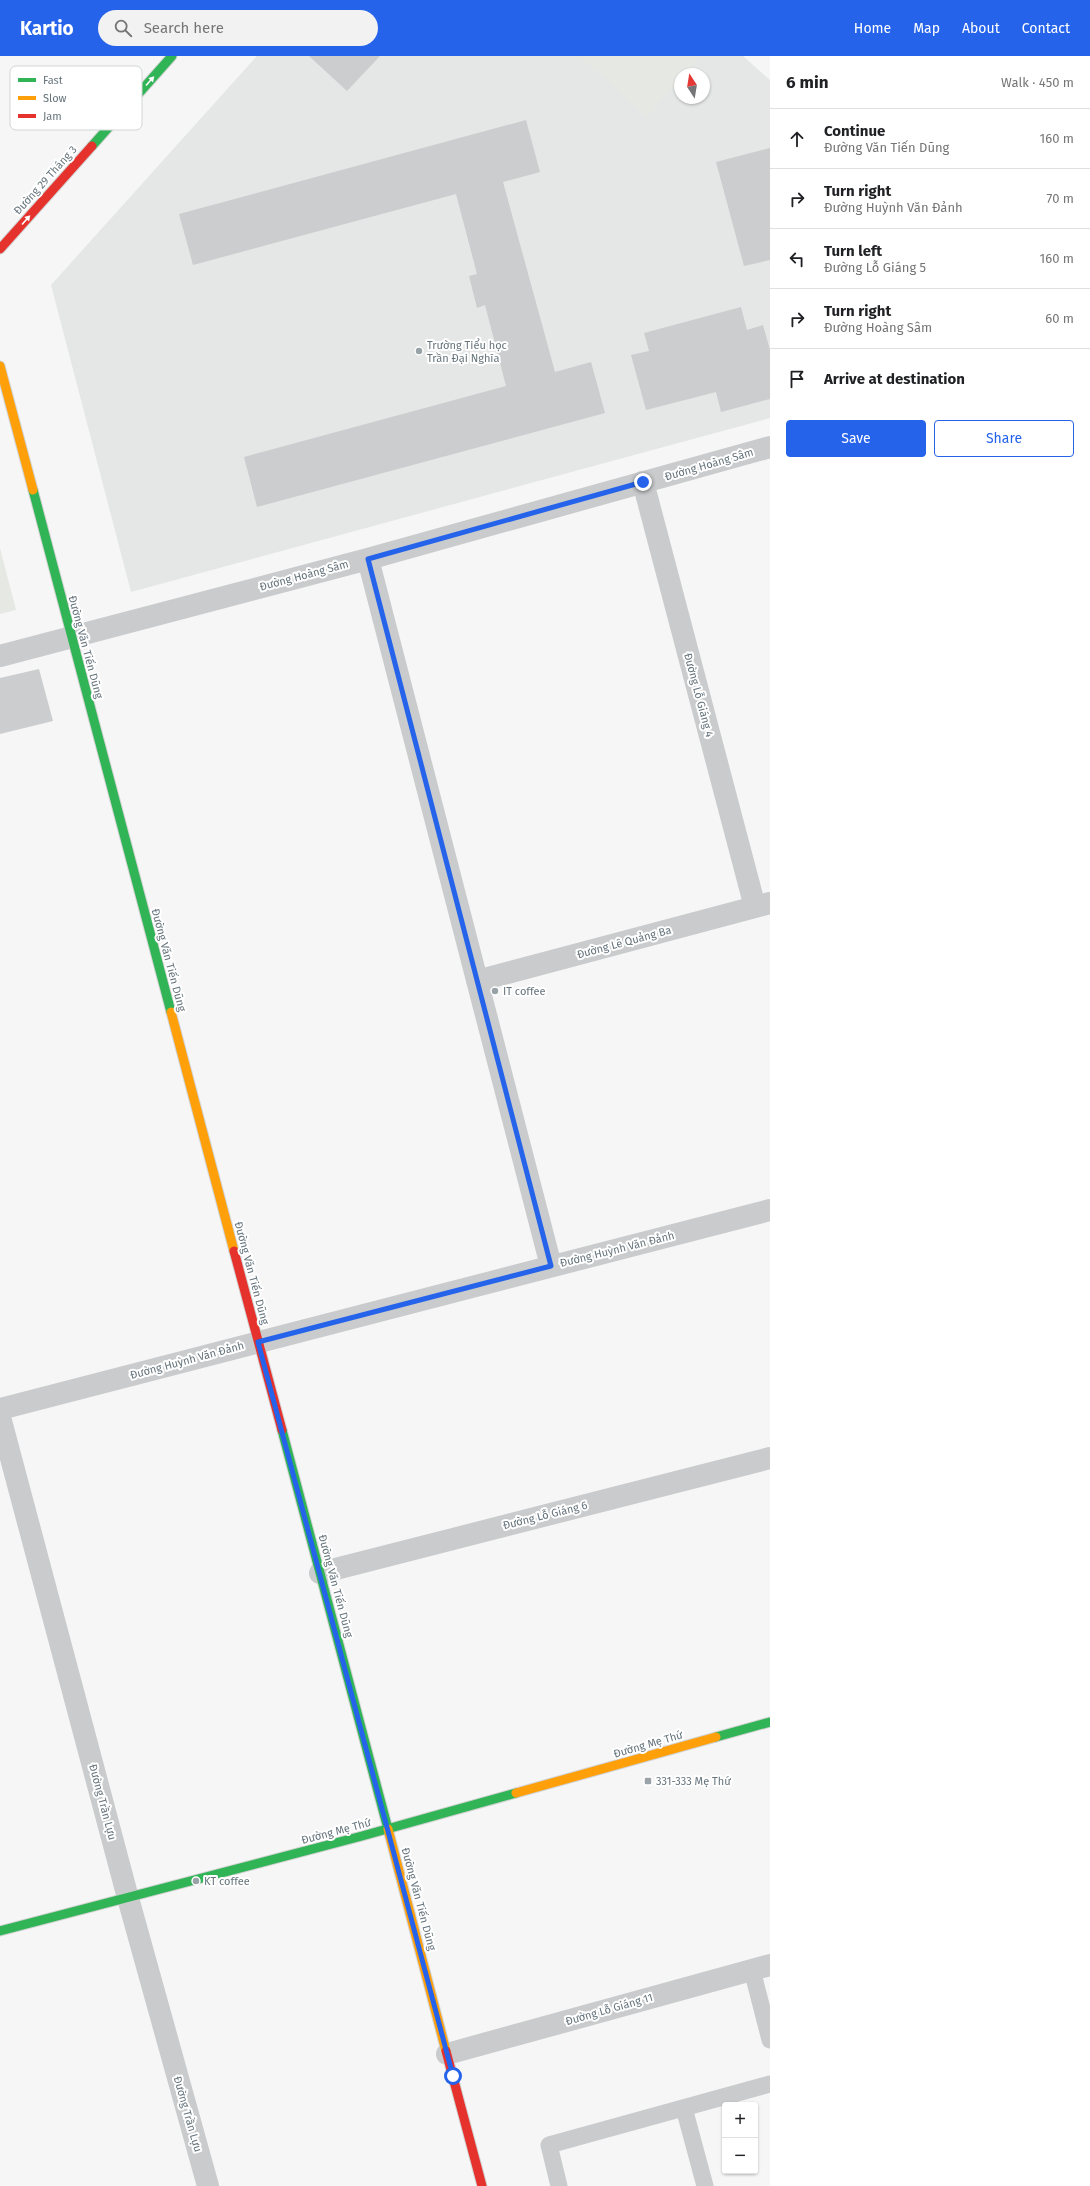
<!DOCTYPE html>
<meta charset="utf-8">
<style>
:root{--surface:#fff;--page:#f2f2f2;--text:#202124;--muted:#757577;--line:#e0e0e0;--accent:#2563eb}
body{margin:0;font-family:"Fira Sans",sans-serif;background:var(--page);color:var(--text)}
.controls{position:absolute;right:12px;bottom:12px;display:grid;overflow:hidden;border-radius:4px;box-shadow:0 1px 3px #0004}
.controls button{width:36px;height:36px;display:grid;place-items:center;padding:0;border:0;border-bottom:1px solid var(--line);background:var(--surface);color:var(--text);font:20px sans-serif}
.compass{position:absolute;left:674px;top:12px;width:36px;height:36px;border-radius:50%;background:var(--surface);box-shadow:0 1px 3px #0004;rotate:348deg}
.stop{position:absolute;width:12px;height:12px;margin:-9px;border:3px solid #2563eb;border-radius:50%;background:#fff}
.stop.end{background:#2563eb;border-color:#fff;box-shadow:0 1px 4px #0008}
.list{margin:0;padding:0;list-style:none}
h2{display:flex;justify-content:space-between;align-items:center;height:52px;margin:0;padding:0 16px;font-size:17px}
h2 small{font-size:13px;font-weight:400;color:var(--muted)}
.list li{display:grid;grid-template-columns:26px 1fr auto;gap:12px;align-items:center;box-sizing:border-box;height:60px;padding:0 16px;border-top:1px solid var(--line)}
.list b{display:block;font-size:15px;white-space:nowrap}
.list p{margin:0;font-size:13px;white-space:nowrap;color:var(--muted)}
.list em{font-size:13px;font-style:normal;color:var(--muted)}
.actions{display:flex;gap:8px;padding:12px 16px}
.actions a{flex:1;padding:9px 0;border:1px solid var(--accent);border-radius:4px;text-align:center;font-size:14px;color:var(--accent)}
.actions .main{background:var(--accent);color:#fff}
.icon{flex:none;width:22px;height:22px;fill:none;stroke:currentColor;stroke-width:2;stroke-linecap:round;stroke-linejoin:round}
.map{position:relative;flex:none;width:770px;height:2130px;overflow:hidden}
header{display:flex;align-items:center;gap:24px;box-sizing:border-box;height:56px;padding:0 20px;background:var(--accent);color:#fff}
header strong{font-size:19px}
nav{display:flex;gap:22px;margin-inline-start:auto;font-size:14px}
.search{width:280px;height:36px;background:var(--page);display:flex;align-items:center;gap:10px;box-sizing:border-box;padding:0 14px;border-radius:22px;color:var(--muted);font-size:15px}
main{display:flex}
aside{flex:1;background:var(--surface)}
.map>svg:first-child{display:block}
.built{fill:#e5e6e6;fill-rule:evenodd}
.green{fill:#e6e8e3}
.building{fill:#cccdce}
.lines{fill:none;stroke-linecap:round;stroke-linejoin:round}
.fast-casing{stroke:#d2d3d3;stroke-width:11}
.slow-casing{stroke:#d2d3d3;stroke-width:11}
.jam-casing{stroke:#d2d3d3;stroke-width:11}
.lane{stroke:#c9cbcc;stroke-width:17}
.street{stroke:#c9cbcc;stroke-width:22}
.fast{stroke:#30b455;stroke-width:9}
.slow{stroke:#ff9f0a;stroke-width:9}
.jam{stroke:#e5322d;stroke-width:9}
.oneway{fill:#fff}
.route{stroke:#2563eb;stroke-width:5}
.poi-dot{fill:#98a2a7;stroke:#fff;stroke-width:1.5}
.labels{text-anchor:middle;stroke-width:4;stroke-linejoin:round;paint-order:stroke}
.street-label{font-size:11px;fill:#66747c;stroke:#fff}
.poi-label{font-size:11px;fill:#66747c;stroke:#fff;text-anchor:start}
.key{fill:#fff;stroke:#d1d5d8;stroke-width:1}
.key-label{font-size:11px;fill:#66747c}
</style>
<header>
<strong>Kartio</strong>
<div class="search"><svg class="icon" aria-label="search" viewBox="0 0 24 24"><circle cx="10" cy="10" r="6"/><path d="M15 15l6 6"/></svg>Search here</div>
<nav><a>Home</a><a>Map</a><a>About</a><a>Contact</a></nav>
</header>
<main>
<div class="map">
<svg width="770" height="2130" viewBox="0 0 770 2130">
<rect width="100%" height="100%" fill="#f6f6f6"/>
<path class="built" d="M 257,0 L 743,0 L 770,24 L 770,362 L 131,536 L 51,229 ZM 680,18 L 704,18 L 704,42 L 680,42 Z"/>
<path class="green" d="M 579,0 L 696,0 L 699,2 L 685,18 L 680,18 L 680,24 L 647,61 Z
M 0,492 L 16,554 L 0,558 Z"/>
<path class="building" d="M 309,0 L 380,0 L 347,35 Z
M 526,64 L 540,116 L 503,126 L 555,316 L 591,306 L 605,357 L 257,451 L 244,401 L 506,330 L 485,249 L 477,252 L 469,220 L 477,218 L 456,138 L 193,209 L 179,158 Z
M 770,92 L 770,204 L 744,210 L 716,106 Z
M 741,251 L 747,274 L 763,269 L 770,294 L 770,343 L 721,356 L 716,336 L 646,354 L 631,299 L 649,295 L 644,277 Z
M 39,613 L 53,665 L 0,678 L 0,622 Z"/>
<g class="lines">
<defs>
<path id="fast" d="M 92,90 L 172,0
M 33,434 L 171,956
M 282,1374 L 388,1773
M 716,1681 L 770,1666
M 0,1875 L 362,1780 L 516,1737"/>
<path id="slow" d="M 0,310 L 33,434
M 171,956 L 234,1195
M 516,1737 L 716,1681
M 388,1773 L 446,1995"/>
<path id="jam" d="M 0,193 L 92,90
M 234,1195 L 282,1374
M 446,1995 L 482,2130"/>
</defs>
<use href="#fast" class="fast-casing"/>
<use href="#slow" class="slow-casing"/>
<use href="#jam" class="jam-casing"/>
<path class="lane" d="M 752,1914 L 770,1984
M 684,2052 L 705,2130
M 559,2130 L 549,2089 L 770,2028"/>
<path class="street" d="M 643,426 L 755,851
M 368,503 L 551,1210
M 0,600 L 368,503 L 770,391
M 477,925 L 770,847
M 0,1353 L 770,1154
M 0,1361 L 128,1842 L 208,2130
M 320,1517 L 770,1402
M 447,1998 L 770,1909"/>
<use href="#fast" class="fast"/>
<use href="#slow" class="slow"/>
<use href="#jam" class="jam"/>
</g>
<defs><path id="oneway-solid" d="M-6-.8H1V-3.2L6.5 0L1 3.2V.8H-6Z"/></defs>
<g class="oneway">
<use href="#oneway-solid" transform="translate(150 25) rotate(-48)"/>
<use href="#oneway-solid" transform="translate(26 164) rotate(-48)"/>
</g>
<g class="lines">
<path class="route" d="M 453,2020 L 258,1286 L 551,1210 L 368,503 L 643,426"/>
</g>
<g class="poi-dot">
<circle cx="419" cy="295" r="4"/>
<circle cx="495" cy="935" r="4"/>
<rect x="644" y="1721" width="8" height="8" rx="2"/>
<circle cx="196" cy="1825" r="4"/>
</g>
<g class="labels">
<g class="street-label">
<text transform="translate(45 124) rotate(-48)" y="4">Đường 29 Tháng 3</text>
<text transform="translate(709 408) rotate(-16)" y="4">Đường Hoàng Sâm</text>
<text transform="translate(304 519) rotate(-15)" y="4">Đường Hoàng Sâm</text>
<text transform="translate(86 591) rotate(75)" y="4">Đường Văn Tiến Dũng</text>
<text transform="translate(699 639) rotate(75)" y="4">Đường Lỗ Giáng 4</text>
<text transform="translate(624 886) rotate(-15)" y="4">Đường Lê Quảng Ba</text>
<text transform="translate(169 904) rotate(75)" y="4">Đường Văn Tiến Dũng</text>
<text transform="translate(617 1193) rotate(-14)" y="4">Đường Huỳnh Văn Đảnh</text>
<text transform="translate(252 1217) rotate(75)" y="4">Đường Văn Tiến Dũng</text>
<text transform="translate(187 1304) rotate(-15)" y="4">Đường Huỳnh Văn Đảnh</text>
<text transform="translate(545 1459) rotate(-14)" y="4">Đường Lỗ Giáng 6</text>
<text transform="translate(336 1530) rotate(75)" y="4">Đường Văn Tiến Dũng</text>
<text transform="translate(648 1688) rotate(-16)" y="4">Đường Mẹ Thứ</text>
<text transform="translate(103 1746) rotate(75)" y="4">Đường Trần Lựu</text>
<text transform="translate(336 1775) rotate(-15)" y="4">Đường Mẹ Thứ</text>
<text transform="translate(419 1843) rotate(75)" y="4">Đường Văn Tiến Dũng</text>
<text transform="translate(609 1953) rotate(-16)" y="4">Đường Lỗ Giáng 11</text>
<text transform="translate(188 2058) rotate(74)" y="4">Đường Trần Lựu</text>
</g>
<g class="poi-label">
<text x="427" y="293">Trường Tiểu học<tspan x="427" dy="13">Trần Đại Nghĩa</tspan></text>
<text x="503" y="939">IT coffee</text>
<text x="656" y="1729">331-333 Mẹ Thứ</text>
<text x="204" y="1829">KT coffee</text>
</g>
</g>
<rect x="10" y="10" width="132" height="64" rx="6" class="key"/>
<rect x="18" y="22" width="18" height="4" fill="#30b455"/>
<rect x="18" y="40" width="18" height="4" fill="#ff9f0a"/>
<rect x="18" y="58" width="18" height="4" fill="#e5322d"/>
<g class="key-label">
<text x="43" y="28">Fast</text>
<text x="43" y="46">Slow</text>
<text x="43" y="64">Jam</text>
</g>
</svg>
<div class="controls">
<button>+</button>
<button>−</button>
</div>
<svg class="compass" viewBox="-18 -18 36 36"><path d="M0-13l5 13h-10z" fill="#e53935"/><path d="M0 13l5-13h-10z" fill="#757577"/></svg>
<div class="stop" style="left:453px;top:2020px"></div>
<div class="stop end" style="left:643px;top:426px"></div>
</div>
<aside>
<h2>6 min<small>Walk · 450 m</small></h2>
<ul class="list">
<li><svg class="icon" aria-label="ahead" viewBox="0 0 24 24"><path d="M12 20V5M6 11l6-6 6 6"/></svg><div><b>Continue</b><p>Đường Văn Tiến Dũng</p></div><em>160 m</em></li>
<li><svg class="icon" aria-label="right" viewBox="0 0 24 24"><path d="M7 20v-9h11M14 6l5 5-5 5"/></svg><div><b>Turn right</b><p>Đường Huỳnh Văn Đảnh</p></div><em>70 m</em></li>
<li><svg class="icon" aria-label="left" viewBox="0 0 24 24"><path d="M17 20v-9H6M10 6l-5 5 5 5"/></svg><div><b>Turn left</b><p>Đường Lỗ Giáng 5</p></div><em>160 m</em></li>
<li><svg class="icon" aria-label="right" viewBox="0 0 24 24"><path d="M7 20v-9h11M14 6l5 5-5 5"/></svg><div><b>Turn right</b><p>Đường Hoàng Sâm</p></div><em>60 m</em></li>
<li><svg class="icon" aria-label="arrive" viewBox="0 0 24 24"><path d="M6 21V4h12l-3 4 3 4H6"/></svg><div><b>Arrive at destination</b></div></li>
</ul>
<div class="actions"><a class="main">Save</a><a>Share</a></div>
</aside>
</main>
